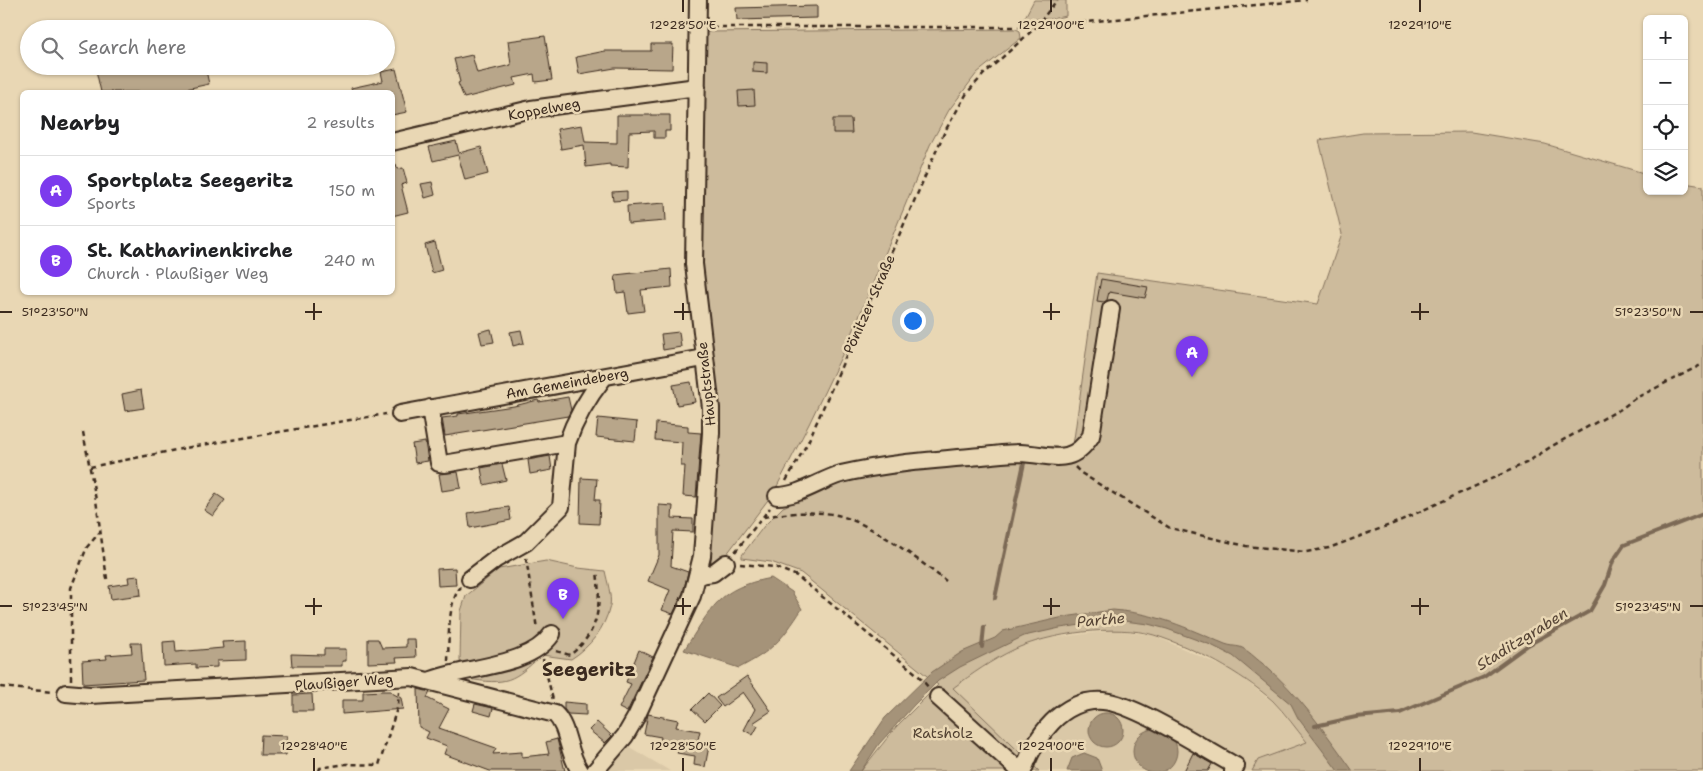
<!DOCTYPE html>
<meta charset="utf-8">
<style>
:root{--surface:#fff;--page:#f6f6f6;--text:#202124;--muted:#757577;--line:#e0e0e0;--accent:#7c3aed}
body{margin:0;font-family:"Shantell Sans",sans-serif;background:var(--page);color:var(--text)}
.controls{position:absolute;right:15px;top:15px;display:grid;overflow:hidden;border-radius:8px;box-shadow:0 1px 4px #0004}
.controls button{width:45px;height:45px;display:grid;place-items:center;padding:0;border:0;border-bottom:1px solid var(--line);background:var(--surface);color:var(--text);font:25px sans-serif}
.you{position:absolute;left:912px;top:320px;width:18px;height:18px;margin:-12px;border:4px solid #fff;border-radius:50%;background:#1a73e8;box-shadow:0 0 0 8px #1a73e833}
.badge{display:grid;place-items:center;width:32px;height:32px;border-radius:50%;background:var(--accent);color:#fff;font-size:16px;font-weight:700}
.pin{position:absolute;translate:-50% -41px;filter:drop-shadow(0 1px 2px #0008)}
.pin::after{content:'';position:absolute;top:26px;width:18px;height:15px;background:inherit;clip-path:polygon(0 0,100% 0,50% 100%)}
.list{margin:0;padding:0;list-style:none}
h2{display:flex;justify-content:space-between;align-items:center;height:65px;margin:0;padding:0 20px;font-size:21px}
h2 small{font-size:16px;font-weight:400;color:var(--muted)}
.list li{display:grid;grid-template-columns:32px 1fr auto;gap:15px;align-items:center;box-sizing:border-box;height:70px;padding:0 20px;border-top:1px solid var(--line)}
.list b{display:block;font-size:19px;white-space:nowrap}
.list p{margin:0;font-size:16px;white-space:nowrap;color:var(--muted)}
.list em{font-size:16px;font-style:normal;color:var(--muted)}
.icon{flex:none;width:28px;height:28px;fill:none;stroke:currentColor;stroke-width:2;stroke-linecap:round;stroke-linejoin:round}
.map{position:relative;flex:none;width:1703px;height:771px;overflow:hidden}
.search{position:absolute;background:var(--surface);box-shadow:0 1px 4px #0004;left:20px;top:20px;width:375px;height:55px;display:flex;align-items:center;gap:12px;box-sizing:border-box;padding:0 18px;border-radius:28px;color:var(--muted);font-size:19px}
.panel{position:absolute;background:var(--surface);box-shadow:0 1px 4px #0004;left:20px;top:90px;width:375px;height:205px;border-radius:8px}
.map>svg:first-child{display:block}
.built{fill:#dac8a7}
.green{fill:#cdbb9c;stroke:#84725d}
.water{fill:#a59379;stroke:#7b6955}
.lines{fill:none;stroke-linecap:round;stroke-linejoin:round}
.stream{stroke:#7b6955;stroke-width:4}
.building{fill:#b8a68a;stroke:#3b2a1e}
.minor-casing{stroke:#3b2a1e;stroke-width:20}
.path{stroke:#3b2a1e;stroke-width:2.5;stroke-dasharray:5 4;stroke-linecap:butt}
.minor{stroke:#e9d7b4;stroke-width:16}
.ticks{fill:none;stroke:#3b2a1e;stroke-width:2}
.labels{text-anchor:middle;stroke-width:5;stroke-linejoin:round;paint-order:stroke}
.street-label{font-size:14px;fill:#3b2a1e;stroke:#e9d7b4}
.park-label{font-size:14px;fill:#514031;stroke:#e9d7b4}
.water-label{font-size:15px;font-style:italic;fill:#564435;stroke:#e9d7b4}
.district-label{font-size:19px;font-weight:bold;fill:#3b2a1e;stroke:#e9d7b4}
.ticks-label{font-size:12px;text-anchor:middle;fill:#3b2a1e;stroke:#e9d7b4;stroke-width:5;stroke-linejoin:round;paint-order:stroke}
</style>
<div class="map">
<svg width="1703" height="771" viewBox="0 0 1703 771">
<rect width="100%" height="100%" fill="#e9d7b4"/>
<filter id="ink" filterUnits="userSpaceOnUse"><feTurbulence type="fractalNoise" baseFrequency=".02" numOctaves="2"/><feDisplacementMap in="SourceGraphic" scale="10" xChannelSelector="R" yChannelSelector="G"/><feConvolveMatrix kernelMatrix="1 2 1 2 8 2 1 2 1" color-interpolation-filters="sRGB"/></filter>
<g filter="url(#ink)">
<path class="built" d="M 1115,630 L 1153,635 L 1235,672 L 1274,703 L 1307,742 L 1259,760 L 1252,771 L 1039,771 L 952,688 L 975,672 L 1014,649 L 1043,639 Z
M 626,745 L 670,771 L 607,771 Z"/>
<path class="green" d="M 1034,0 L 1066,0 L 1066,16 L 1051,19 L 1024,19 Z
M 1016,29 L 1020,31 L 1021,38 L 977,73 L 949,110 L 930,145 L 852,334 L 809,424 L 774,492 L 723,559 L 717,564 L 712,563 L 709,556 L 701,273 L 706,32 Z
M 1471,132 L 1545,144 L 1647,174 L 1647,191 L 1684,191 L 1684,183 L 1703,186 L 1703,771 L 1252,771 L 1258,760 L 1307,742 C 1296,729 1285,713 1273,701 C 1240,672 1197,649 1154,635 C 1117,624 1048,633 1013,650 C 992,660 972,674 953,688 L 1039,771 L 861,771 L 896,727 L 938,685 L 801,573 L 771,562 L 742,558 L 742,555 L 764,526 L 783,507 L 853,477 L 897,469 L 953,467 L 992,462 L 1052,463 L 1070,448 L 1074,439 L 1097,273 L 1318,304 L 1342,234 L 1319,140 L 1363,133 Z
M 546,561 L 578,568 L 605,571 C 607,581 612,596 610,606 C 605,628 590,647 571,659 L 542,655 C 512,682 508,685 467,679 L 460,661 L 461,611 L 466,596 L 499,569 Z"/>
<path class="water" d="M 771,578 L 792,592 L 802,609 C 782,640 772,651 739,668 L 684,650 C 712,608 717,588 771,578 Z
M 1113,610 C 1159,614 1184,627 1225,644 C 1230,646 1236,646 1240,647 C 1248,650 1255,658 1262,663 C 1299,694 1325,732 1353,771 L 1338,771 L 1298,718 L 1291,704 L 1233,656 L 1211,645 L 1167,629 L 1148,624 L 1116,620 L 1060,628 L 1024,636 L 960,667 L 938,681 L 914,705 L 879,744 L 861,771 L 849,771 L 885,718 L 932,672 L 962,652 L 995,638 L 1003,631 L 1064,617 Z
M1089 730a17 17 0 1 1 34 0a17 17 0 1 1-34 0Z
M1133 751a22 22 0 1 1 44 0a22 22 0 1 1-44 0Z
M 1084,753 L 1097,758 L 1102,771 L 1067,771 L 1072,758 Z"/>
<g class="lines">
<path class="stream" d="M 995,598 L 1024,463
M 982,647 L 984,627
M 1315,726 L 1356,717 L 1400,713 L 1484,677 L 1528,645 L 1590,611 L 1605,585 L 1613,561 L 1624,545 L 1703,514"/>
</g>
<path class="building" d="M 817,6 L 817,18 L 737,20 L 736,8 Z
M 545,36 L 552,80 L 535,82 L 534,74 L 514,78 L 516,85 L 464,98 L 458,83 L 460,82 L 454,59 L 472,55 L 477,73 L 511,65 L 508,41 Z
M 651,44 L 673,44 L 672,69 L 615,68 L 579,74 L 576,57 L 605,51 L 651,51 Z
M 753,62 L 767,63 L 767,73 L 753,72 Z
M 95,66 L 205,66 L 209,84 L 172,92 L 101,92 Z
M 396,69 L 407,112 L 392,115 L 392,92 L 352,92 L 351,88 L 383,81 L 381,72 Z
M 754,90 L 755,105 L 739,106 L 738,91 Z
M 617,115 L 670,115 L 670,131 L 665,131 L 665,138 L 654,138 L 654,131 L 629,132 L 628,167 L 610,166 L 610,164 L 586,167 L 584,145 L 561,149 L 557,129 L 582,125 L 585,142 L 617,143 Z
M 833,119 L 851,119 L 852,133 L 833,133 Z
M 456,141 L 459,153 L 481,147 L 488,174 L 465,180 L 458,155 L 433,161 L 429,147 Z
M 396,164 L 397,169 L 403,168 L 407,183 L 401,185 L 408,212 L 392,216 L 392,165 Z
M 432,182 L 435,195 L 425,198 L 421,184 Z
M 627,191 L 627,200 L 613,201 L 612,192 Z
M 665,203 L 666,221 L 628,224 L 627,206 Z
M 435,242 L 442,270 L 432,273 L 425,245 Z
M 671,269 L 672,287 L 641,290 L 644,311 L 628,313 L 625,292 L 617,293 L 615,275 Z
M 1101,279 L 1148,287 L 1145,298 L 1109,292 L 1107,300 L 1104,302 L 1097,301 Z
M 491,329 L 494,342 L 482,344 L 479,332 Z
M 521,330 L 524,343 L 513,346 L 510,332 Z
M 679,332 L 681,347 L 663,350 L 661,334 Z
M 691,382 L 695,402 L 677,405 L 673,385 Z
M 141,390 L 144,408 L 125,411 L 122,394 Z
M 568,397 L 571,410 L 568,416 L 445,436 L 442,418 L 458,416 L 458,414 L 514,406 L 538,400 L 539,402 Z
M 598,418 L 637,422 L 635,441 L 596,437 Z
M 656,423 L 688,426 L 688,432 L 701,433 L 696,497 L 683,496 L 685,466 L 681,466 L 682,442 L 655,440 Z
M 425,442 L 428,461 L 415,463 L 412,444 Z
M 550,456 L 552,470 L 530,474 L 528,460 Z
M 502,464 L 506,480 L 484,485 L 481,468 Z
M 458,472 L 461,488 L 442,491 L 439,474 Z
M 581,478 L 597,479 L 595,500 L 600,500 L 599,524 L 580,523 Z
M 216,494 L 225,500 L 213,516 L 204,510 Z
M 659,505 L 673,506 L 672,518 L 693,519 L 693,532 L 673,531 L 671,566 L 688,572 L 683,593 L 673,614 L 662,610 L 670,590 L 648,581 L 659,555 Z
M 509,507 L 511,520 L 470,528 L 468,513 Z
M 455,568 L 456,585 L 438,586 L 437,569 Z
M 139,576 L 141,595 L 111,599 L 109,586 L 129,583 L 128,577 Z
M 368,639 L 378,639 L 382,648 L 406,647 L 406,639 L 415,639 L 416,657 L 396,658 L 397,662 L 368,663 Z
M 175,641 L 176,652 L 223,648 L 222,642 L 246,641 L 246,660 L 217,661 L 217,667 L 196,668 L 196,664 L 164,666 L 163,642 Z
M 131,643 L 141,643 L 144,680 L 83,684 L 82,661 L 107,659 L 106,655 L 132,653 Z
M 324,649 L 346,649 L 346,661 L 342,661 L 342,666 L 292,666 L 291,654 L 324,655 Z
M 639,650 L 653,657 L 627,712 L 619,708 L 631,684 L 626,682 Z
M 747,676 L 771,711 L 753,723 L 758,726 L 753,735 L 744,730 L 755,709 L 743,692 L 723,707 L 716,698 Z
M 418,689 L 430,692 L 427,698 L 449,709 L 439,728 L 496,748 L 493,754 L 522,752 L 522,757 L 549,754 L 546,742 L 557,739 L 565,771 L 490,771 L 444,754 L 447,746 L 426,738 L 429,732 L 419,727 Z
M 383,691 L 391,691 L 392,693 L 401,698 L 403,709 L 342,714 L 342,700 L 363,700 L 363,692 Z
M 708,693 L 720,706 L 705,721 L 692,709 Z
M 312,694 L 313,711 L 293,711 L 293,695 Z
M 564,702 L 586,704 L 586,715 L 568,714 L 564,709 Z
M 475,704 L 493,708 L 491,716 L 473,711 Z
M 648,714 L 678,720 L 676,727 L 700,731 L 697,744 L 709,746 L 705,767 L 694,765 L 695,756 L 677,753 L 678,748 L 659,745 L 661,737 L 644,734 Z
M 597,722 L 612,736 L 605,743 L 589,730 Z
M 261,735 L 287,736 L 286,755 L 260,755 Z
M 1193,753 L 1212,764 L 1208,771 L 1184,771 Z"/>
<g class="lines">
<defs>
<path id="minor" d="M 392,142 L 531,109 L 697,87
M 430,408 L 439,463 L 444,464 L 567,443
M 400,414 L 704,358
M 777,496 C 800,496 820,480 841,474 C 887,463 935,460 982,456 C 994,455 1007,453 1020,453 C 1051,454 1070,468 1091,436 L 1111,309
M 699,575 L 713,573 L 726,563
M 470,579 L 496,559 L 526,542 L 561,507 L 567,443 C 575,419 589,396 604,377
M 429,681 C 465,666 529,668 552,634
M 66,693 L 90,695 L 412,677 L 555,714 C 569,728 567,752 580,771
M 938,697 L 1020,771
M 595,771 L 625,736 L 636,717 L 692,596 L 702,556 L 711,433 L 711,408 L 694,264 L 698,0
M 1023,771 C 1035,737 1062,698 1103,701 C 1136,704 1204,749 1236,766 L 1233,771"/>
</defs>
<use href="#minor" class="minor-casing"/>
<path class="path" d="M 712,27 L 1036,27 L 1307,0
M 83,432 L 96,500 L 107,579
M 90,467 L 196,446 L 386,414
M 1075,467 L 1081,473 L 1170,528 L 1246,546 L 1306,552 L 1329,548 L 1395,523 L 1526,463 L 1552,446 L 1621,409 L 1634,399 L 1703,364
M 786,481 L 808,442 L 945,131 L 967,93 L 984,74 L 1036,27 L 1057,0
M 764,517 C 784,513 821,510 841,516 C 879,528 914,557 946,581
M 735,552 L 770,508
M 526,558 L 537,629
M 740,564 L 775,567 L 797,576 L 918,675 L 929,688
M 556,651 L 570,655 C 600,631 601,607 597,571
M 543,659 L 553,700
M 448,661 C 449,642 447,601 461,587
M 71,680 L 71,588 L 87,547 L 100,532
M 0,687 L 53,692
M 319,771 L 320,768 L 346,764 L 379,765 L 398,705 L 399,692"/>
<use href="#minor" class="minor"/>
</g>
</g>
<path class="ticks" d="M 683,0 L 683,12M 1051,0 L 1051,12M 1420,0 L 1420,12M 314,303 L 314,320M 683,303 L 683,320M 1051,303 L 1051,320M 1420,303 L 1420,320M 0,312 L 12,312M 305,312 L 322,312M 674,312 L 691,312M 1043,312 L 1060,312M 1411,312 L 1429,312M 1690,312 L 1703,312M 314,598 L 314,615M 683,598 L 683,615M 1051,598 L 1051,615M 1420,598 L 1420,615M 0,606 L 12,606M 305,606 L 322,606M 674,606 L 691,606M 1043,606 L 1060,606M 1411,606 L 1429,606M 1690,606 L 1703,606M 314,758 L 314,771M 683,758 L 683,771M 1051,758 L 1051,771M 1420,758 L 1420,771"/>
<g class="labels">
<g class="street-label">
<text transform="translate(544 109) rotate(-10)" y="5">Koppelweg</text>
<text transform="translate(869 304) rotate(-66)" y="5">Pönitzer Straße</text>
<text transform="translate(567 383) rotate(-10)" y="5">Am Gemeindeberg</text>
<text transform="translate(706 384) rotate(-96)" y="5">Hauptstraße</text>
<text transform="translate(344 682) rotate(-4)" y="5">Plaußiger Weg</text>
</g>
<g class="park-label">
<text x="943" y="738">Ratsholz</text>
</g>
<g class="water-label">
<text transform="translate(1101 620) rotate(-5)" y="5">Parthe</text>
<text transform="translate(1522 639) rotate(-32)" y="5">Staditzgraben</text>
</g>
<g class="district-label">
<text x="589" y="676">Seegeritz</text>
</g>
</g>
<g class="ticks-label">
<text x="683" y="29">12°28'50"E</text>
<text x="1051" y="29">12°29'00"E</text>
<text x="1420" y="29">12°29'10"E</text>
<text x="55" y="316">51°23'50"N</text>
<text x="1648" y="316">51°23'50"N</text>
<text x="55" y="611">51°23'45"N</text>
<text x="1648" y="611">51°23'45"N</text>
<text x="314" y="750">12°28'40"E</text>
<text x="683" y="750">12°28'50"E</text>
<text x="1051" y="750">12°29'00"E</text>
<text x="1420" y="750">12°29'10"E</text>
</g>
</svg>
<div class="controls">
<button>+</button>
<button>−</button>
<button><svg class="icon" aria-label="locate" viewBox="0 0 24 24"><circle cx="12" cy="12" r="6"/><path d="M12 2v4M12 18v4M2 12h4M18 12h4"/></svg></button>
<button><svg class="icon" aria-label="layers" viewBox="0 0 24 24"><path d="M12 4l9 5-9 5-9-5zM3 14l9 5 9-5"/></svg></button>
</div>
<div class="you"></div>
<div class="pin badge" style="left:1192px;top:377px">A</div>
<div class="pin badge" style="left:563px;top:619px">B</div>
<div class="search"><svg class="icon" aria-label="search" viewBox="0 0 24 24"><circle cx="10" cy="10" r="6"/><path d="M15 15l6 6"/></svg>Search here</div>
<section class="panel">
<h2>Nearby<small>2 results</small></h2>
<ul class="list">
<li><span class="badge">A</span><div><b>Sportplatz Seegeritz</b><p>Sports</p></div><em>150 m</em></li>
<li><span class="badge">B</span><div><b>St. Katharinenkirche</b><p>Church · Plaußiger Weg</p></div><em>240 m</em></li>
</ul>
</section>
</div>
